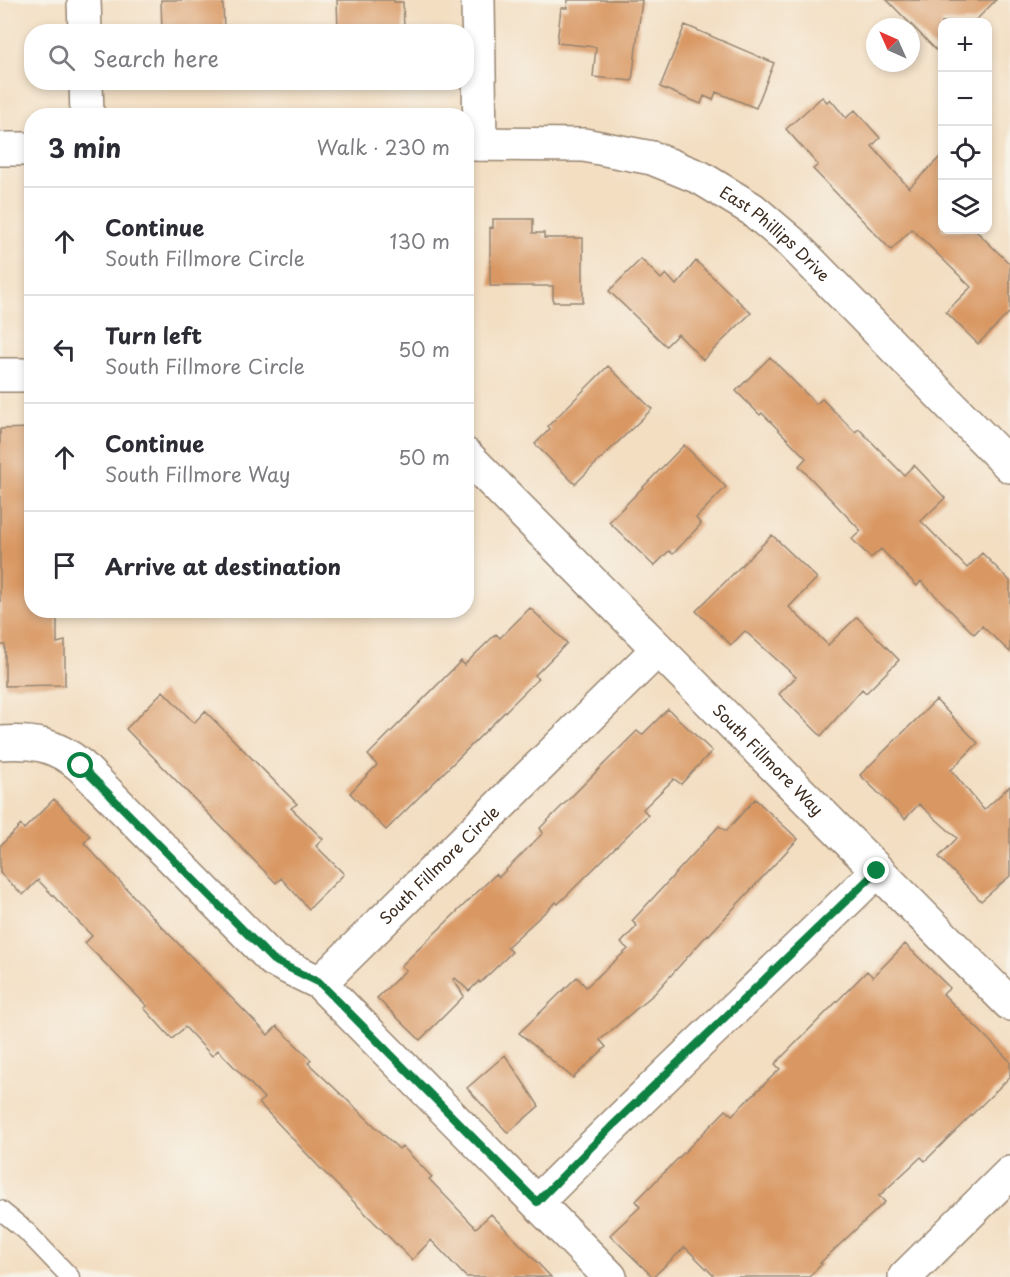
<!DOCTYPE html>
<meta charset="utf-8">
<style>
:root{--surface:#fff;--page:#f2f2f3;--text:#2b2b33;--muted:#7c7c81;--line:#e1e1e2}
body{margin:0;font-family:"Playpen Sans",sans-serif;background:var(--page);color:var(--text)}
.controls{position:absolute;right:18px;top:18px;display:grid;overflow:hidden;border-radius:12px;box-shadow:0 3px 9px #0003}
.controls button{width:54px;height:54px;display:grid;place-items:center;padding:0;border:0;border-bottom:2px solid var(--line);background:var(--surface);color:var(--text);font:30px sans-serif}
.compass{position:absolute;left:866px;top:18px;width:54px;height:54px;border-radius:50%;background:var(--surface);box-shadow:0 3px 9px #0003;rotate:315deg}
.stop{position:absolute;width:18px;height:18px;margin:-14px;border:4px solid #0b8043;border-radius:50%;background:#fff}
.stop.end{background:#0b8043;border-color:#fff;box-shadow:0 2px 6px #0008}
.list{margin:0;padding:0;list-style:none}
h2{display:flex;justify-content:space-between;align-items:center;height:78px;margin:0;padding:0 24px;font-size:26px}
h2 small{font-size:20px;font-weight:400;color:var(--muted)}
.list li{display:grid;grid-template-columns:39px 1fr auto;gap:18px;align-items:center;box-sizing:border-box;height:108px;padding:0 24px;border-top:2px solid var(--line)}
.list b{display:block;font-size:22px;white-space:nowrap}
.list p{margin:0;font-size:20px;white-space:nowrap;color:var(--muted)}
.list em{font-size:20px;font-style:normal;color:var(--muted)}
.icon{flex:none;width:33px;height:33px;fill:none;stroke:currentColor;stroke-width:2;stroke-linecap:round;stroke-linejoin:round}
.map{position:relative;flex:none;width:1010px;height:1277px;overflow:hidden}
.search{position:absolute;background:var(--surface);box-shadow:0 3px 9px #0003;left:24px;top:24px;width:450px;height:66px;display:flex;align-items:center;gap:15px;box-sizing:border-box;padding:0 21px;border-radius:24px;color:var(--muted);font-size:22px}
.panel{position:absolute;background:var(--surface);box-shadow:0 3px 9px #0003;left:24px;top:108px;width:450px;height:510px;border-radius:24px}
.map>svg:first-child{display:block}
.building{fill:#d99863}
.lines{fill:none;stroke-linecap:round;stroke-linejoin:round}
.service-casing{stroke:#978470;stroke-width:21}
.minor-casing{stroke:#978470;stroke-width:36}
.service{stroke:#fff;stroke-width:18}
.minor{stroke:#fff;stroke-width:33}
.route{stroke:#0b8043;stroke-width:8}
.labels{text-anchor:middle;stroke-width:5;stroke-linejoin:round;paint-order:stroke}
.street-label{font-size:16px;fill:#3b2a1e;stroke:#f7f3e8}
</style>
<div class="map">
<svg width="1010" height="1277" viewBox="0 0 1010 1277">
<rect width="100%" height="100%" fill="#f7f3e8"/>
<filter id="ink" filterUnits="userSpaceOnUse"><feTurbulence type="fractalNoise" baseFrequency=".0167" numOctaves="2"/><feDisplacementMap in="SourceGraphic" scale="12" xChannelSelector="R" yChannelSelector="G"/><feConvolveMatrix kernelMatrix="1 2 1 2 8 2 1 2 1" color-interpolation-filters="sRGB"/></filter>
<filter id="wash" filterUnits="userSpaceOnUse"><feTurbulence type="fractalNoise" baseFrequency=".008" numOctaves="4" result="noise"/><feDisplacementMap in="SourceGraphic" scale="24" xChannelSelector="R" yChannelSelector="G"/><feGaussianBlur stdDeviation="1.35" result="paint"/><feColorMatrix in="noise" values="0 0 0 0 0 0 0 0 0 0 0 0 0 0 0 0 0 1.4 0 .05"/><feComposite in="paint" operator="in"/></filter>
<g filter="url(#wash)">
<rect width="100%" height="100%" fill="#f3dec2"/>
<g id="blocks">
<path class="building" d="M 161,0 L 223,0 L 224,32 L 162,32 Z
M 337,0 L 394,0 L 394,2 L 403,2 L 404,30 L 402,32 L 338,32 Z
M 568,0 L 642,0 L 632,81 L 593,77 L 596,47 L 557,43 L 561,8 L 567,8 Z
M 887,0 L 996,0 L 974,22 L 942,22 L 941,55 Z
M 685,25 L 774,63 L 756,108 L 716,92 L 713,100 L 704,96 L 701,104 L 660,87 Z
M 822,97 L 827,102 L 830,99 L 846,118 L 855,110 L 880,138 L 872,146 L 909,188 L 942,155 L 942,230 L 975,230 L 1010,264 L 1010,312 L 978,344 L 946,312 L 971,287 L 912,229 L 891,250 L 813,169 L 818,165 L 786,129 Z
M 493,219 L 533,219 L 533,233 L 544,233 L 544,238 L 583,238 L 583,302 L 553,302 L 553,286 L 490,286 L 490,227 L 493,228 Z
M 641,259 L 661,279 L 666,274 L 676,285 L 696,261 L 751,313 L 703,360 L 678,334 L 666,346 L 609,291 Z
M 770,357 L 816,404 L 822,399 L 855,432 L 859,429 L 904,475 L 914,465 L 945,498 L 921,521 L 967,568 L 982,553 L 1010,581 L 1010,652 L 982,626 L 974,634 L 921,581 L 917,586 L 881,549 L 871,558 L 852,539 L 861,531 L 799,466 L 806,458 L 762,413 L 760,415 L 736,391 Z
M 608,366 L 652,409 L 575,484 L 535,444 L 550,429 L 548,426 Z
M 32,428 L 32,610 L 57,610 L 57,643 L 65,641 L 65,685 L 5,686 L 5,645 L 0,645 L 0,429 Z
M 684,445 L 726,487 L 696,518 L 701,524 L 673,554 L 669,551 L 654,566 L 609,522 Z
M 772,535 L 817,578 L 789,607 L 828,645 L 857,617 L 899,660 L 866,693 L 862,689 L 821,736 L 779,694 L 796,677 L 745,631 L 731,645 L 696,611 Z
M 530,608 L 567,643 L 535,675 L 538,679 L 386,830 L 350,793 L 377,765 L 368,755 L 461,661 L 464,665 L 496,634 L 500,638 Z
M 163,691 L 194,723 L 205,711 L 297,804 L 291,808 L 323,839 L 316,846 L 344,874 L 309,909 L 281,878 L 276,883 L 126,729 Z
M 936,700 L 978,743 L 951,770 L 984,810 L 1010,786 L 1010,876 L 981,901 L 939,857 L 957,838 L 919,804 L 905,819 L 860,775 Z
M 668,709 L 712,751 L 681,784 L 674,779 L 643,809 L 648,815 L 558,904 L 556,902 L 507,947 L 512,952 L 480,983 L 479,981 L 469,991 L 455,978 L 453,979 L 464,996 L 420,1040 L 377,998 L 406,970 L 401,966 L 496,874 L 499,877 L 543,833 L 540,828 L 637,731 L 642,735 Z
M 54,799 L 90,836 L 84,843 L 164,929 L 268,1035 L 277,1026 L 311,1060 L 308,1063 L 399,1149 L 402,1146 L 432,1177 L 429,1179 L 476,1228 L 491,1214 L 551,1277 L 466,1277 L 431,1240 L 412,1260 L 321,1169 L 259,1103 L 264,1098 L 218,1050 L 212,1056 L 185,1027 L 172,1039 L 144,1008 L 147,1006 L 85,943 L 92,936 L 38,880 L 23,895 L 0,873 L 0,846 L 21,825 L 24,829 Z
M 755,799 L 798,839 L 709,935 L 708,934 L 655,993 L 600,1040 L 606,1047 L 573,1078 L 519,1033 L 577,977 L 586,987 L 628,949 L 621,943 L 637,926 L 632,921 L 719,826 L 726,831 Z
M 905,944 L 950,988 L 943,994 L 1010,1061 L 1010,1077 L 925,1161 L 921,1157 L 879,1196 L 885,1202 L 820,1263 L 822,1264 L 809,1277 L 715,1277 L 685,1247 L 653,1277 L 610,1235 L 640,1207 L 636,1201 L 726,1110 L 732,1115 L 780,1069 L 775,1064 L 867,971 L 873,977 Z
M 505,1055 L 539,1106 L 508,1133 L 467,1088 Z"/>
</g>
</g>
<g filter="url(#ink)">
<use href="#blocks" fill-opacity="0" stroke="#978470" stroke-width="1.5"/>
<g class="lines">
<defs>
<path id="service" d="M 0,1210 L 25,1230 L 70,1277"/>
<g id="minor">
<path d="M 84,0 L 85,32"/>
<path d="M 478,0 L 480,144"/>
<path d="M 86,82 L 87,116"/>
<path id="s1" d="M 466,144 L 584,145 L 652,158 L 701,178 L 752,209 L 792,243 L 1010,466"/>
<path d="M 0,149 L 32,149"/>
<path d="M 0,375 L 32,375"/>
<path id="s2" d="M 466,455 L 1010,1004"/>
<path d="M 0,743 C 34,741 55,744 81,766 L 273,960 L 320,983 L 610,1277"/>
<path id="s3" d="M 320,983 L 658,649"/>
<path d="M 537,1202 C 648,1090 764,982 877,871"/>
<path d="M 905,1277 L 1010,1173"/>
</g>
</defs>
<use href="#service" class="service-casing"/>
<use href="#minor" class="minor-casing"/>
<use href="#service" class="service"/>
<use href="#minor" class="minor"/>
</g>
</g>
<g class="lines" filter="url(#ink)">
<path class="route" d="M 81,766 L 273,960 L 320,983 L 537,1202 L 611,1127 L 877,871"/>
</g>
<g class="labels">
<g class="street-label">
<text dy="6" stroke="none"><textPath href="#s1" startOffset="333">East Phillips Drive</textPath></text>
<text dy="6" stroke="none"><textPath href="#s2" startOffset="429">South Fillmore Way</textPath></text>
<text dy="6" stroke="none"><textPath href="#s3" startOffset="168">South Fillmore Circle</textPath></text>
</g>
</g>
</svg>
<div class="controls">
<button>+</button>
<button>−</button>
<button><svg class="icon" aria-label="locate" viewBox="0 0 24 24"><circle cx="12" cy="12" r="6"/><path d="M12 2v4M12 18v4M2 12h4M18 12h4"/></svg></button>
<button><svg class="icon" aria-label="layers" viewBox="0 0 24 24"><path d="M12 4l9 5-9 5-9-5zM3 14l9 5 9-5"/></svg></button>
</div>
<svg class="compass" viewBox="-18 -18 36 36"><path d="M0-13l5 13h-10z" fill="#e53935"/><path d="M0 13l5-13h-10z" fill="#7c7c81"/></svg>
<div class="stop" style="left:81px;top:766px"></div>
<div class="stop end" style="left:877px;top:871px"></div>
<div class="search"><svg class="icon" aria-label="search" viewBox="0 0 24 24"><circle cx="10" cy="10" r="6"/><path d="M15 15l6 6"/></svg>Search here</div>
<section class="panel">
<h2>3 min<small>Walk · 230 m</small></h2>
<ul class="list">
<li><svg class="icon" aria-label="ahead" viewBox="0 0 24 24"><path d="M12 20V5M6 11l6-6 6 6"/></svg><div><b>Continue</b><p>South Fillmore Circle</p></div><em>130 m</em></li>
<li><svg class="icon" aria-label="left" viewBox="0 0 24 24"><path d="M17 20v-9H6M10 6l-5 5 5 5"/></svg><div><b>Turn left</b><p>South Fillmore Circle</p></div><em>50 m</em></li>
<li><svg class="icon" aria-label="ahead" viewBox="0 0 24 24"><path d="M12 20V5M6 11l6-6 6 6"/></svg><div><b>Continue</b><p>South Fillmore Way</p></div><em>50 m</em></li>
<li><svg class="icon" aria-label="arrive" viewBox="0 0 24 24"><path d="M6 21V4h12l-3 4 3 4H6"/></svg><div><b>Arrive at destination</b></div></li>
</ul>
</section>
</div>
